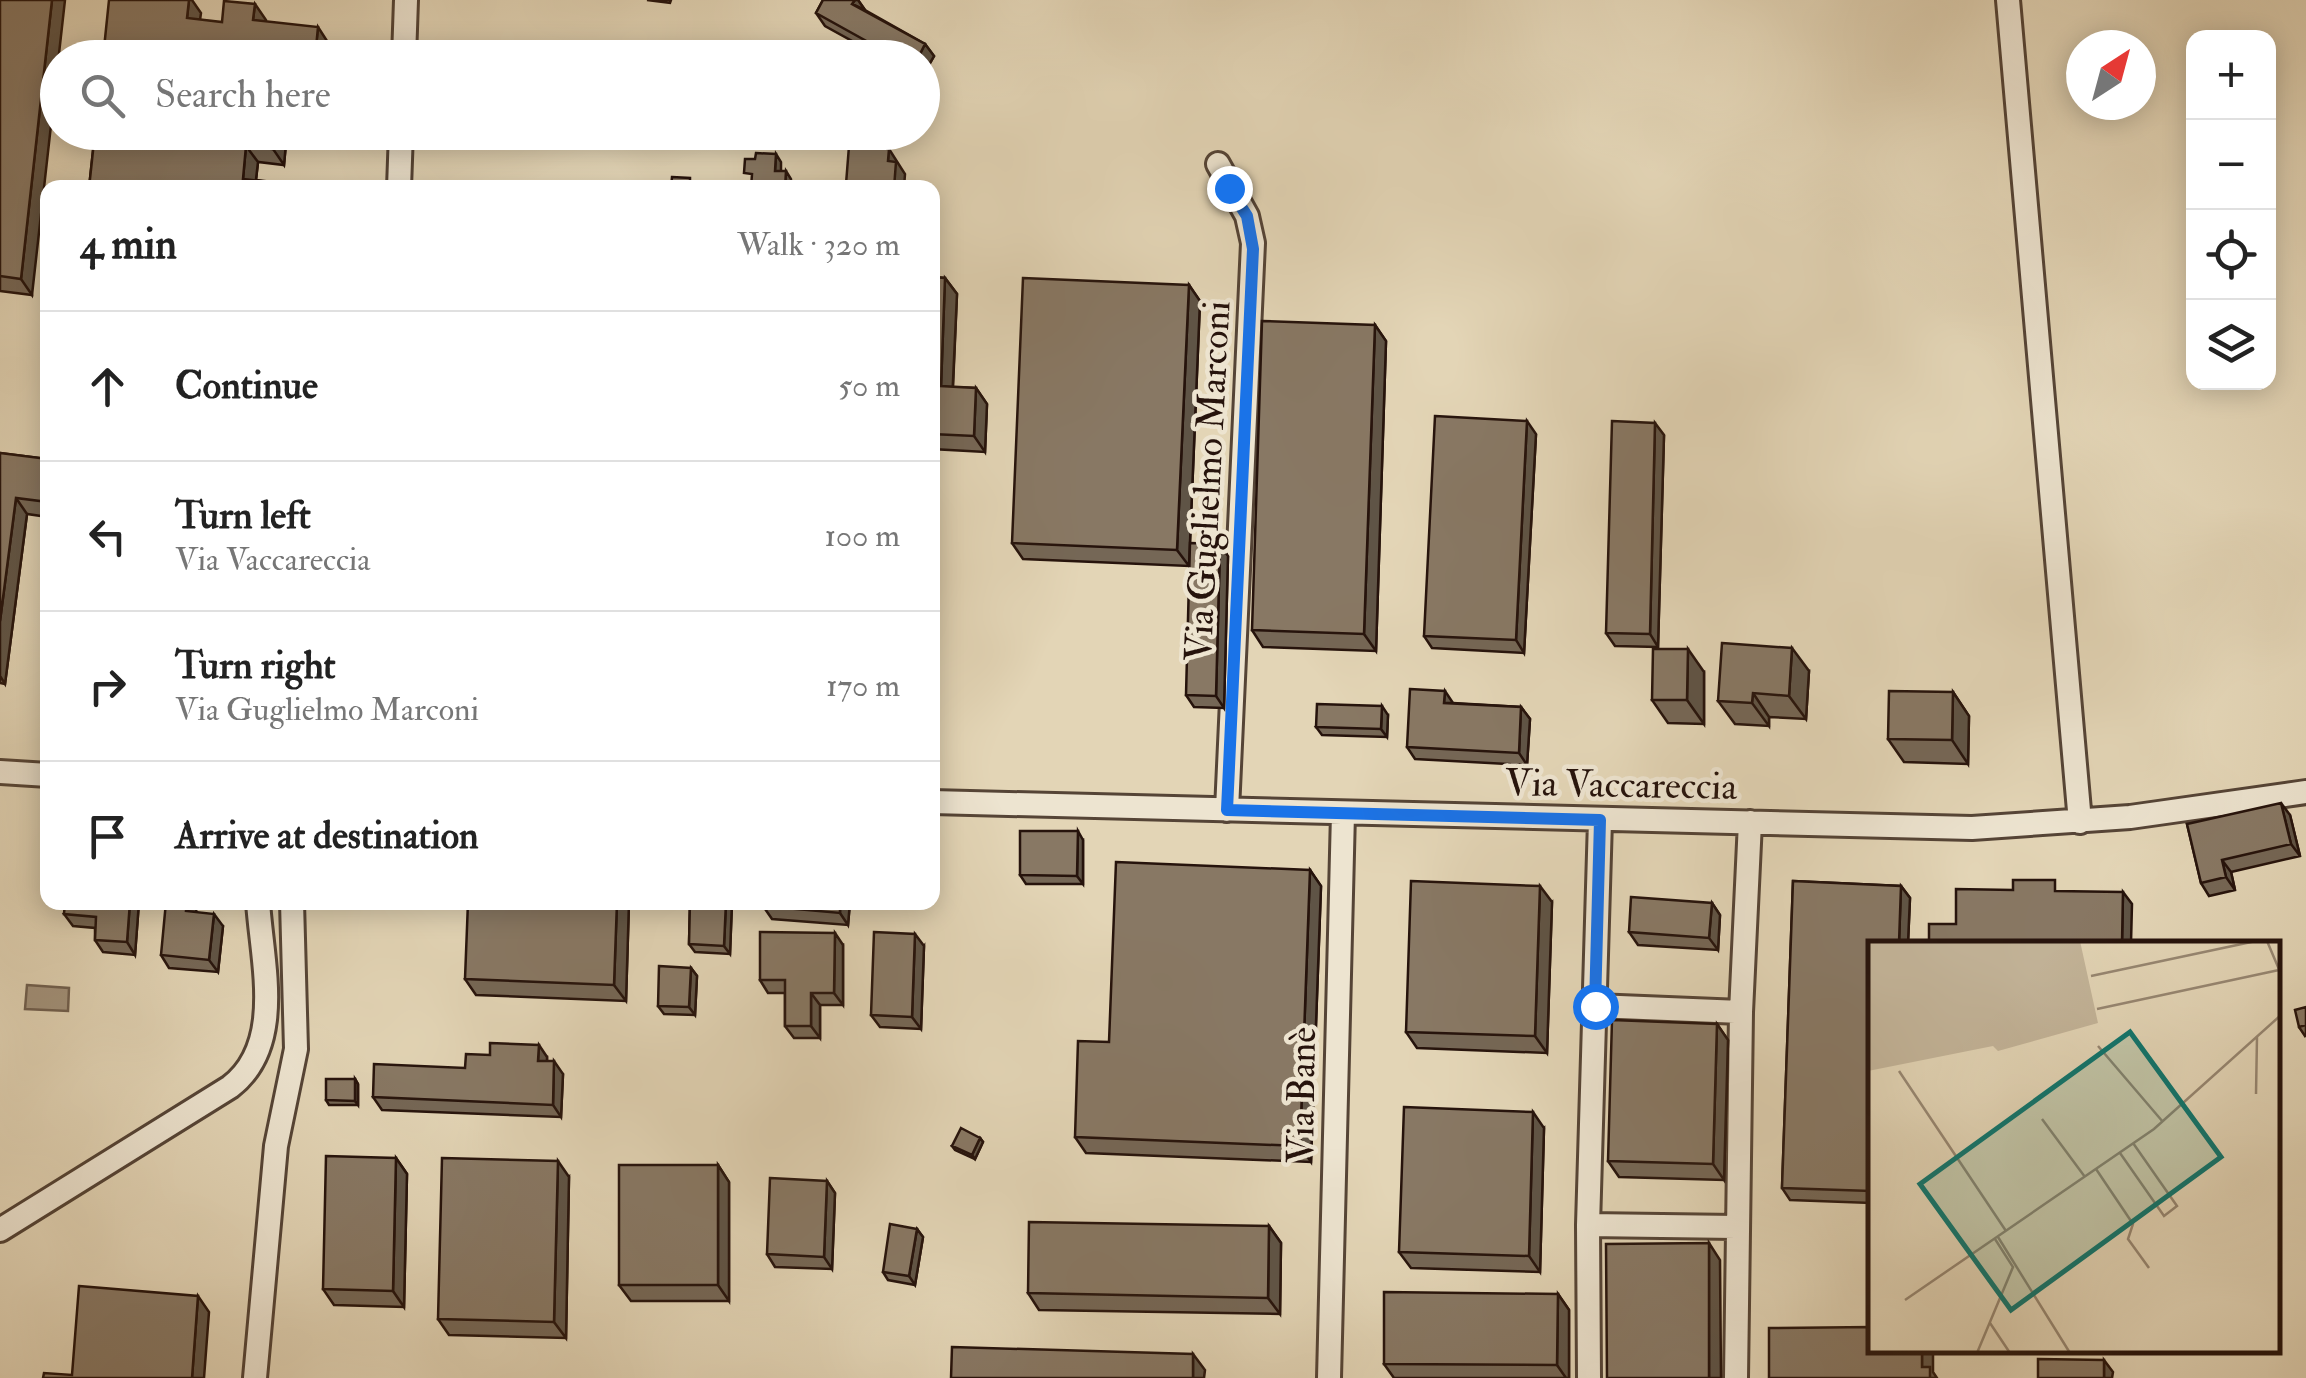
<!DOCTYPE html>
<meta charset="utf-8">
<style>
:root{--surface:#fff;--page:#f2f2f2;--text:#222;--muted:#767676;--line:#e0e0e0}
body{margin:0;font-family:"IM FELL Double Pica",serif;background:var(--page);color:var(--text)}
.controls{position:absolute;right:30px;top:30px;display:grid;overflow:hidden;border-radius:20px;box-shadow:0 5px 25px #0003}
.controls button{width:90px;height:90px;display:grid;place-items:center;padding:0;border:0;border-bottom:2px solid var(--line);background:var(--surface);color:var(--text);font:50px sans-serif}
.compass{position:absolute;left:2066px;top:30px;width:90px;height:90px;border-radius:50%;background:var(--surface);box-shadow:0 5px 25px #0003;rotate:36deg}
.stop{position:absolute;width:30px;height:30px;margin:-22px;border:8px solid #1a73e8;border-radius:50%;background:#fff}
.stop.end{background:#1a73e8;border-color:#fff;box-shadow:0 2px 10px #0008}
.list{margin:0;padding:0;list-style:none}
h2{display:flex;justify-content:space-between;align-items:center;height:130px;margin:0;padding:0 40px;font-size:42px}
h2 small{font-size:32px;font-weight:400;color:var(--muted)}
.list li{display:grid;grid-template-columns:65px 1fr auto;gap:30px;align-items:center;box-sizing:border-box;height:150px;padding:0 40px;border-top:2px solid var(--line)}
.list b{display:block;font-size:38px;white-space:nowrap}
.list p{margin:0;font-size:32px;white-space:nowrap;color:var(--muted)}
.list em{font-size:32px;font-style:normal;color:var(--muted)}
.icon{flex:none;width:55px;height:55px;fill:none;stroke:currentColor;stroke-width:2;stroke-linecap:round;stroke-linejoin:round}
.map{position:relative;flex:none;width:2306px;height:1378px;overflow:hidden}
.search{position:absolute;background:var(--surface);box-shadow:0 5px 25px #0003;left:40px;top:40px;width:900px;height:110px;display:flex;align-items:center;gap:25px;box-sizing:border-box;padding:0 35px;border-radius:55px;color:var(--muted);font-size:38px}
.panel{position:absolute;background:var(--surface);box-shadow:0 5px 25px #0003;left:40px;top:180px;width:900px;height:730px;border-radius:20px}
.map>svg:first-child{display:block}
.water{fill:#a3937c;stroke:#71604f;stroke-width:2.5}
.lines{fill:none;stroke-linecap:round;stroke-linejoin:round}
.minor-casing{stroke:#554436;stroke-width:28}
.minor{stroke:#ede4d0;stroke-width:22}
.wall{fill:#756756;stroke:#26130c;stroke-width:2.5}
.shaded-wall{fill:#5f5446;stroke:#26130c;stroke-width:2.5}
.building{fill:#887864;stroke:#26130c;stroke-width:2.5}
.route{stroke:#1a73e8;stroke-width:12}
.labels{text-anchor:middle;stroke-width:9;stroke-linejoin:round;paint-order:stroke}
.street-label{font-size:38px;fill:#26130c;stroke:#ede4d0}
.inset-road{fill:none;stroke:#978772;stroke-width:2.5}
.view{fill:#0f766e;fill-opacity:0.15;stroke:#0f766e;stroke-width:5}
.inset-edge{fill:none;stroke:#26130c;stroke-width:5}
</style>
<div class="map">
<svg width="2306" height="1378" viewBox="0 0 2306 1378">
<rect width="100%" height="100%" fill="#e3d5b6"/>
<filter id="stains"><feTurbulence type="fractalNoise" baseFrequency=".002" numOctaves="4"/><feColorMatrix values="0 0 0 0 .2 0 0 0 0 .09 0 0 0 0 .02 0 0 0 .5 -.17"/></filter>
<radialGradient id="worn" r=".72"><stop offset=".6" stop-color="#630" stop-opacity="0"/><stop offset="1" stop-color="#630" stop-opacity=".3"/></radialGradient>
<path class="water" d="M 27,985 L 69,988 L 68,1011 L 25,1009 Z"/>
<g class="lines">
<defs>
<path id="minor" d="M 2008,0 L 2080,822
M 404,58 L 406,0
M 1218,164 L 1247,216 L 1253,243 L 1227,810
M 399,188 L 401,132
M 0,772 L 48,775
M 932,802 L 1972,828 L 2130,817 L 2306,792
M 1595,1006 L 1741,1012
M 1588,1225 L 1736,1227
M 0,1230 L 230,1087 C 285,1045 262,963 258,902
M 255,1378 L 276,1146 L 296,1049 L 292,902
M 1329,1378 L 1343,813
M 1589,1378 L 1588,1225 L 1600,820
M 1736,1378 L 1741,1012 L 1750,822"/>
</defs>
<use href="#minor" class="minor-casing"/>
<use href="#minor" class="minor"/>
</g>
<path class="wall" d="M 0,0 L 32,295 L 0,291 Z
M 647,0 L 671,0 L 670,3 Z
M 823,0 L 858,0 L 865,10 L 925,44 L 934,56 L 922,77 L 922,58 L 883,58 L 825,26 L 816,13 Z
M 95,132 L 287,132 L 284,165 L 258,162 L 256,180 L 305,186 L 306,188 L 89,188 Z
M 616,132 L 648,132 L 647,146 L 622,144 L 616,136 Z
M 932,277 L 945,278 L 957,294 L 953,387 L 976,388 L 987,404 L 985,452 L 932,449 Z
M 1189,285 L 1200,301 L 1189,566 L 1023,559 L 1012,543 Z
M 1375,325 L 1386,341 L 1376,651 L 1263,647 L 1252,630 Z
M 1536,434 L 1524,653 L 1432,648 L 1424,636 Z
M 1664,435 L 1658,647 L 1615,646 L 1606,633 Z
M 0,453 L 48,459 L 48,517 L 27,514 L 5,684 L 0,683 Z
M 1228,556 L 1224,708 L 1194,707 L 1186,695 Z
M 1809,671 L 1806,719 L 1769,717 L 1769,726 L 1735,724 L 1718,701 Z
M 1704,672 L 1704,724 L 1668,723 L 1652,700 Z
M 1953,692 L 1969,716 L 1968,764 L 1904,762 L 1888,739 Z
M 1453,703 L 1521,707 L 1530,719 L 1527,765 L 1415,759 L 1407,747 Z
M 1388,715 L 1387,737 L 1322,735 L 1316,727 Z
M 2290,815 L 2300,856 L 2231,872 L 2235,890 L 2209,896 L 2201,883 L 2187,824 Z
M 1083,840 L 1083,884 L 1026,884 L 1020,875 Z
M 1310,870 L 1321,886 L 1311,1162 L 1086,1153 L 1075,1137 L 1109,1042 Z
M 1793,881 L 1901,886 L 1910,898 L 1908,943 L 1871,943 L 1871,1203 L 1790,1200 L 1782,1188 Z
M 139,902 L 135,955 L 103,952 L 95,940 L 95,928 L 73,926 L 64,914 Z
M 629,902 L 626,1001 L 476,995 L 465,979 Z
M 690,902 L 732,902 L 730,954 L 695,952 L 689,944 Z
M 850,902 L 848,925 L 772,919 L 763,906 Z
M 1552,902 L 1547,1053 L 1417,1048 L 1406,1032 Z
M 1712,903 L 1720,915 L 1718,950 L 1638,945 L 1629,932 Z
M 196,912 L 223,926 L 218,972 L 169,968 L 161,955 Z
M 843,945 L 843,1005 L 820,1005 L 820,1038 L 794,1038 L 785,1026 L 785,993 L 768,993 L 760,980 Z
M 924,946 L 921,1029 L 880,1027 L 871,1015 Z
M 691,968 L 697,976 L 695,1015 L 664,1014 L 658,1006 Z
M 2306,1007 L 2306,1035 L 2305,1036 L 2299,1027 Z
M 1717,1024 L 1728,1040 L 1724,1180 L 1619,1177 L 1608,1161 Z
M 547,1057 L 547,1061 L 563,1074 L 561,1117 L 382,1110 L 373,1097 L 465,1068 Z
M 355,1079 L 358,1084 L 358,1105 L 329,1105 L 326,1100 Z
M 1544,1128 L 1540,1272 L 1411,1268 L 1399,1252 Z
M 980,1138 L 983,1142 L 975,1159 L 955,1150 L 952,1146 Z
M 396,1158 L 407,1174 L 404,1307 L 334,1305 L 323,1289 Z
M 718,1165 L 729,1182 L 729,1301 L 631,1301 L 619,1285 Z
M 569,1177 L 566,1338 L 449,1335 L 438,1319 Z
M 827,1181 L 835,1193 L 832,1269 L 775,1267 L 767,1254 Z
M 1269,1226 L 1281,1243 L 1280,1314 L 1039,1310 L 1028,1293 Z
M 917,1229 L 923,1237 L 915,1285 L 888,1280 L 883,1272 Z
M 1558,1294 L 1569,1310 L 1569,1378 L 1394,1378 L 1384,1364 Z"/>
<path class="shaded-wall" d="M 52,0 L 65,0 L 32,295 L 21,279 Z
M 189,0 L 192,0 L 201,13 L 198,34 L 187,18 Z
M 855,0 L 858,0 L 865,10 L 852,4 Z
M 255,4 L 266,20 L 264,36 L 253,20 Z
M 318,27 L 329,44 L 328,58 L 315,58 Z
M 925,44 L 934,56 L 922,77 L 922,58 L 918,58 Z
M 274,132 L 287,132 L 284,165 L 273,149 Z
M 642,132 L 648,132 L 647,146 L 641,137 Z
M 246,146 L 258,162 L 255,188 L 243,179 Z
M 889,149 L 905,174 L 904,188 L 894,188 L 888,161 Z
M 776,154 L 781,162 L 781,179 L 775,171 Z
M 786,171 L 791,179 L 791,188 L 785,188 Z
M 945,278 L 957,294 L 952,403 L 941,386 Z
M 1189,285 L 1200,301 L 1189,566 L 1177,550 Z
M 1375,325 L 1386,341 L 1376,651 L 1364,634 Z
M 976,388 L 987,404 L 985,452 L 974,436 Z
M 1527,421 L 1536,434 L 1524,653 L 1516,640 Z
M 1655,423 L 1664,435 L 1658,647 L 1650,634 Z
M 16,498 L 27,514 L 5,684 L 0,676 L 0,621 Z
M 932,541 L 935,545 L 932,618 Z
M 1220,544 L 1228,556 L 1224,708 L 1216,696 Z
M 1792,648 L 1809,671 L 1806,719 L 1789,696 Z
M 1688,649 L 1704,672 L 1704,724 L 1687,700 Z
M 1445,691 L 1453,703 L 1444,703 Z
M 1953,692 L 1969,716 L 1968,764 L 1952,740 Z
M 1753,693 L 1769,717 L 1769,726 L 1752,703 Z
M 1382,706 L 1388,715 L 1387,737 L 1381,729 Z
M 1521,707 L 1530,719 L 1527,765 L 1519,753 Z
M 2281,803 L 2290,815 L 2300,856 L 2291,844 Z
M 1078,831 L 1083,840 L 1083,884 L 1077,876 Z
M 2222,860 L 2231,872 L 2235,890 L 2226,877 Z
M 1310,870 L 1321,886 L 1311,1162 L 1300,1146 Z
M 1540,886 L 1552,902 L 1547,1053 L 1535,1036 Z
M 1901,886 L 1910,898 L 1908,943 L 1899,943 Z
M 2123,892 L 2132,904 L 2131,943 L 2122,943 Z
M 130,902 L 139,902 L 135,955 L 127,942 Z
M 187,902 L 197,902 L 195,924 L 186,911 Z
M 617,902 L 629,902 L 626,1001 L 614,985 Z
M 726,902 L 732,902 L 730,954 L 724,946 Z
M 840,902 L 850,902 L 848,925 L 840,913 Z
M 1712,903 L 1720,915 L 1718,950 L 1709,938 Z
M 214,914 L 223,926 L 218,972 L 209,960 Z
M 835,933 L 843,945 L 843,1005 L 834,993 Z
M 915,934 L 924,946 L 921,1029 L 912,1017 Z
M 691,968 L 697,976 L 695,1015 L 689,1007 Z
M 811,993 L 820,1005 L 820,1038 L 811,1026 Z
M 1717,1024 L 1728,1040 L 1724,1180 L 1713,1164 Z
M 539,1045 L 547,1057 L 547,1073 L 538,1061 Z
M 554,1061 L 563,1074 L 561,1117 L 553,1105 Z
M 355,1079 L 358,1084 L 358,1105 L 355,1101 Z
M 1533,1112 L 1544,1128 L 1540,1272 L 1529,1256 Z
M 980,1138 L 983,1142 L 975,1159 L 972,1155 Z
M 396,1158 L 407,1174 L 404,1307 L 393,1291 Z
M 558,1161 L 569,1177 L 566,1338 L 554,1322 Z
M 718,1165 L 729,1182 L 729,1301 L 718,1285 Z
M 827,1181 L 835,1193 L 832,1269 L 824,1257 Z
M 1269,1226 L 1281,1243 L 1280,1314 L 1268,1298 Z
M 917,1229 L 923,1237 L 915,1285 L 909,1276 Z
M 1709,1243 L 1720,1260 L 1721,1378 L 1709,1378 Z
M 1558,1294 L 1569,1310 L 1569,1378 L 1566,1378 L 1557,1365 Z
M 198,1296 L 209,1312 L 204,1378 L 192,1378 Z
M 1922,1350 L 1933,1350 L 1933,1372 L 1937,1378 L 1930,1378 L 1922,1367 Z
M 1193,1354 L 1205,1370 L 1204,1378 L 1193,1378 Z
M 2104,1360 L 2113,1372 L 2112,1378 L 2104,1378 Z"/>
<path class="building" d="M 0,0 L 52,0 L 21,279 L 0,276 Z
M 109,0 L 189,0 L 187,18 L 222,22 L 224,1 L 255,4 L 253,20 L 318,27 L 315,58 L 103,58 Z
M 823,0 L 855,0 L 852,4 L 925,44 L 918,58 L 897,58 L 816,13 Z
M 95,132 L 274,132 L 273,149 L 246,146 L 243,179 L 305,186 L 304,188 L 89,188 Z
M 616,132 L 642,132 L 641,137 L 616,136 Z
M 849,146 L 889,149 L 888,161 L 896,162 L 894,188 L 839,188 L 839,183 L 846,184 Z
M 756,153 L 776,154 L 775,171 L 786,171 L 785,188 L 751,188 L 752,174 L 744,173 L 745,159 L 755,159 Z
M 672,177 L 690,178 L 690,188 L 671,188 Z
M 932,277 L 945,278 L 941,386 L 976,388 L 974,436 L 932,434 Z
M 1023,278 L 1189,285 L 1177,550 L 1012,543 Z
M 1262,321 L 1375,325 L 1364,634 L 1252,630 Z
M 1435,416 L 1527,421 L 1516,640 L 1424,636 Z
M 1612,421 L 1655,423 L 1650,634 L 1606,633 Z
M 0,453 L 48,459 L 48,502 L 16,498 L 0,621 Z
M 1190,543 L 1220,544 L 1216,696 L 1186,695 Z
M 1722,643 L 1792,648 L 1789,696 L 1753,693 L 1752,703 L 1718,701 Z
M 1653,649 L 1688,649 L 1687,700 L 1652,700 Z
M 1410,689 L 1445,691 L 1444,703 L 1521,707 L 1519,753 L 1407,747 Z
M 1889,691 L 1953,692 L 1952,740 L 1888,739 Z
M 1317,704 L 1382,706 L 1381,729 L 1316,727 Z
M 2281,803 L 2291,844 L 2222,860 L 2226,877 L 2201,883 L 2187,824 Z
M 1020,831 L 1078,831 L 1077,876 L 1020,875 Z
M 1116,862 L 1310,870 L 1300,1146 L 1075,1137 L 1078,1041 L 1109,1042 Z
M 2013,880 L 2055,880 L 2055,891 L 2123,892 L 2122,943 L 1929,943 L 1929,924 L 1956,924 L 1956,889 L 2013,890 Z
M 1411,881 L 1540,886 L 1535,1036 L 1406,1032 Z
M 1793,881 L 1901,886 L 1899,943 L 1871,943 L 1871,1191 L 1782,1188 Z
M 1631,897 L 1712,903 L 1709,938 L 1629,932 Z
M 65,902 L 130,902 L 127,942 L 95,940 L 96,917 L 64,914 Z
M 166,902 L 187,902 L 186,911 L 214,914 L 209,960 L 161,955 Z
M 468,902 L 617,902 L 614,985 L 465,979 Z
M 690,902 L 726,902 L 724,946 L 689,944 Z
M 763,902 L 840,902 L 840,913 L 763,906 Z
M 760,932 L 835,933 L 834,993 L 811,993 L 811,1026 L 785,1026 L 785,980 L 760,980 Z
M 874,932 L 915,934 L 912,1017 L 871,1015 Z
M 659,966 L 691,968 L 689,1007 L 658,1006 Z
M 2306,1007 L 2306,1025 L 2299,1027 L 2295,1010 Z
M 1612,1020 L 1717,1024 L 1713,1164 L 1608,1161 Z
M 490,1043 L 539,1045 L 538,1061 L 554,1061 L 553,1105 L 373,1097 L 374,1064 L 465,1068 L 466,1054 L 490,1055 Z
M 326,1079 L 355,1079 L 355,1101 L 326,1100 Z
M 1404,1107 L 1533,1112 L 1529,1256 L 1399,1252 Z
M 961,1128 L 980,1138 L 972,1155 L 952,1146 Z
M 326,1156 L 396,1158 L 393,1291 L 323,1289 Z
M 442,1158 L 558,1161 L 554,1322 L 438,1319 Z
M 619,1165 L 718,1165 L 718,1285 L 619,1285 Z
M 770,1178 L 827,1181 L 824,1257 L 767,1254 Z
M 1029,1222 L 1269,1226 L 1268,1298 L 1028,1293 Z
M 890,1224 L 917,1229 L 909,1276 L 883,1272 Z
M 1709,1243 L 1709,1378 L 1607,1378 L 1606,1244 Z
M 79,1286 L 198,1296 L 192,1378 L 43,1378 L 44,1373 L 72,1375 Z
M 1384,1292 L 1558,1294 L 1557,1365 L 1384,1364 Z
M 1871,1327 L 1871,1350 L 1922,1350 L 1922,1367 L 1930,1367 L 1930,1378 L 1769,1378 L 1769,1328 Z
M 952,1347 L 1193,1354 L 1193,1378 L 951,1378 Z
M 2038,1359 L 2104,1360 L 2104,1378 L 2038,1378 Z"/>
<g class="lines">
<path class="route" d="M 1229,188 L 1247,216 L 1253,249 L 1227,810 L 1600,820 L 1595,1006"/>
</g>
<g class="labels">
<g class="street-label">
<text transform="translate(1207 481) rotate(-87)" y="13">Via Guglielmo Marconi</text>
<text transform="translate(1621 784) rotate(1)" y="13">Via Vaccareccia</text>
<text transform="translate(1301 1095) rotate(-89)" y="13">Via Banè</text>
</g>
</g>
<g transform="translate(1868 941)">
<rect width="412" height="412" fill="#e3d5b6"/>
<path d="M 0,0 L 212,0 L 230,82 L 130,110 L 125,105 L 0,130 Z" fill="#c3b499"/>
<path class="inset-road" d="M 399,0 L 413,33M 223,35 L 388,0M 229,68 L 411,29M 230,105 L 295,181M 31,130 L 138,290M 388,153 L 389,96M 174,178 L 217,236M 252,212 L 296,275 L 309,265 L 265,202M 228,228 L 265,283 L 260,298 L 281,327M 130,296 L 202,412M 37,359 L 286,188 L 413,74M 122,382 L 142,412M 109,412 L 145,326 L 127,298"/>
<path class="view" d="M 262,91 L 353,216 L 143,369 L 52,243 Z"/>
<rect width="412" height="412" class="inset-edge"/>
</g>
<rect width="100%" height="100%" filter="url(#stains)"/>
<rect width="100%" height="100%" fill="url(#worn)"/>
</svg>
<div class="controls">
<button>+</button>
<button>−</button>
<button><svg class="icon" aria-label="locate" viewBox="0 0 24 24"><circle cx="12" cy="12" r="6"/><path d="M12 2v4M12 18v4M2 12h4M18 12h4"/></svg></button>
<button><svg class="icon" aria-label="layers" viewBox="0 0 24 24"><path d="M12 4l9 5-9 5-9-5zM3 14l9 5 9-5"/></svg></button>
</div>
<svg class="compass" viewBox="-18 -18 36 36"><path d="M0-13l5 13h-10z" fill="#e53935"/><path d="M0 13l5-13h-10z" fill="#767676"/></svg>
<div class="stop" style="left:1595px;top:1006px"></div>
<div class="stop end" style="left:1229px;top:188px"></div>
<div class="search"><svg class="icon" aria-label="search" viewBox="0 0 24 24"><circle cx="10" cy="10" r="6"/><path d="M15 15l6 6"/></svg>Search here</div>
<section class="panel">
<h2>4 min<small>Walk · 320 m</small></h2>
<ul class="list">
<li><svg class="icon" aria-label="ahead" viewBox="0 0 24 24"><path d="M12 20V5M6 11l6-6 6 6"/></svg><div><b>Continue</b></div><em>50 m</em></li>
<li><svg class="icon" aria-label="left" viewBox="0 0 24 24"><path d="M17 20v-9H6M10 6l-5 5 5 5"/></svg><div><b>Turn left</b><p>Via Vaccareccia</p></div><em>100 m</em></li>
<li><svg class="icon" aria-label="right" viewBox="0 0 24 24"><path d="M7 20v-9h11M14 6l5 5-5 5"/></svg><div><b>Turn right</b><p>Via Guglielmo Marconi</p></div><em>170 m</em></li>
<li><svg class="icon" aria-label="arrive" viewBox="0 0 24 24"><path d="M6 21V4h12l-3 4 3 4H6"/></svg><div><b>Arrive at destination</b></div></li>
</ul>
</section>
</div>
